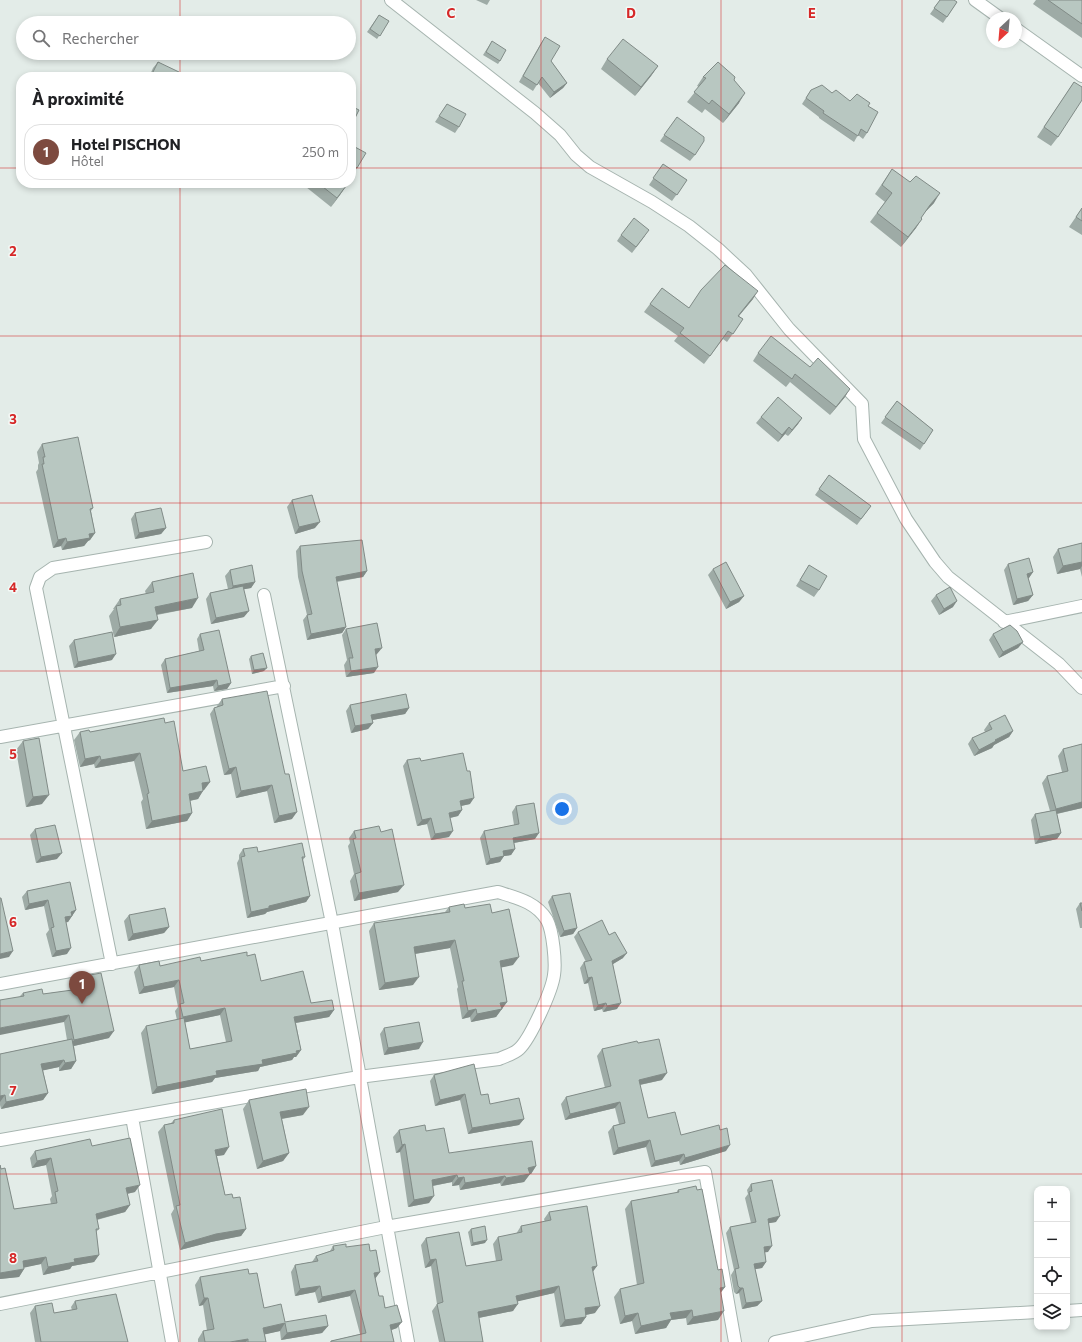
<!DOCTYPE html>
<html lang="fr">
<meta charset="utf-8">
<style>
:root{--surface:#fff;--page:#f6f6f6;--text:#202124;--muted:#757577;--line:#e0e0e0;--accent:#7d4a3f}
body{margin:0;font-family:Commissioner,sans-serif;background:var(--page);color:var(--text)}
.controls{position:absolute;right:12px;bottom:12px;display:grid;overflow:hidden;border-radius:8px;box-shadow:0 2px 6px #0003}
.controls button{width:36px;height:36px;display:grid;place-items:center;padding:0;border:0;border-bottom:1px solid var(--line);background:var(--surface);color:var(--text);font:20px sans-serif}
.compass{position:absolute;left:986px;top:12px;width:36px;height:36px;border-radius:50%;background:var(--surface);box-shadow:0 2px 6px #0003;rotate:206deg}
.you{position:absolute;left:562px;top:809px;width:14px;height:14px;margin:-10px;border:3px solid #fff;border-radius:50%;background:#1a73e8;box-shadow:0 0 0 6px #1a73e833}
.badge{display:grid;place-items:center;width:26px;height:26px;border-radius:50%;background:var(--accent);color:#fff;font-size:13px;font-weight:700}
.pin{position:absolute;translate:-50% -33px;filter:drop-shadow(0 1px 2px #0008)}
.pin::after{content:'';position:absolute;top:21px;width:14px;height:12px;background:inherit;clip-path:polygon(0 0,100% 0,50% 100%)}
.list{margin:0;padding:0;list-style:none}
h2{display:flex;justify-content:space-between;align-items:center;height:52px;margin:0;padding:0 16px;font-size:17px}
h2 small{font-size:13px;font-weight:400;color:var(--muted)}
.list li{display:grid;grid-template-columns:26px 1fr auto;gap:12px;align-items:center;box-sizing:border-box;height:56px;margin:0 8px 8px;padding:0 8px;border:1px solid var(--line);border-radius:16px}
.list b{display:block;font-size:15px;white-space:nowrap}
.list p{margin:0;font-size:13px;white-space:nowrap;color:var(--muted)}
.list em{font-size:13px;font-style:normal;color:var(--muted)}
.icon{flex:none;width:22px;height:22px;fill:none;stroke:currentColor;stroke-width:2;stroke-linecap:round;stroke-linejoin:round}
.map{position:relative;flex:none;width:1082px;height:1342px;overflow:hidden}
.search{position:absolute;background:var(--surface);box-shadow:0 2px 6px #0003;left:16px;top:16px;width:340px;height:44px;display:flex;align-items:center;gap:10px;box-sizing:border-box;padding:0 14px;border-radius:22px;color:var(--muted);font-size:15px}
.panel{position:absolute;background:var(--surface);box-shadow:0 2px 6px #0003;left:16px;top:72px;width:340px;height:116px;border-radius:16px}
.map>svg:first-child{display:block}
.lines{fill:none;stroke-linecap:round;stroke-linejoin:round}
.street-casing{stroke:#a6b4af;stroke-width:14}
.street{stroke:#fff;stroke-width:12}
.wall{fill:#9eaba6;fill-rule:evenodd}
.shaded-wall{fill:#818b87}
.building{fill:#b8c7c1;stroke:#818b87}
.grid{fill:none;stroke:#d62828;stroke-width:1;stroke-opacity:0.55}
.grid-label{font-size:13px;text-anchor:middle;font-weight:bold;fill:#d62828;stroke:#f3f9f6;stroke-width:3;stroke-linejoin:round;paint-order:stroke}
</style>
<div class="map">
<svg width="1082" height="1342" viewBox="0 0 1082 1342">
<rect width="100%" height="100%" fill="#e3ece8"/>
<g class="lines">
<defs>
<path id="street" d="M 391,0 L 535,113 L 560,135 L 576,155 L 590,167 L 652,202 L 689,226 L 718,249 L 746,275 L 789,329 L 862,404 L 864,439 L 906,519 L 935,562 L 948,577 L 1059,664 L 1082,688
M 975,0 L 1000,18
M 1016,29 L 1082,76
M 264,595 L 332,923 L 408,1342
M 1004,622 L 1082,606
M 0,737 L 284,686
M 112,964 L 36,588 L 40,577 L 53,568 L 206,542
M 0,984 L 498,892 C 517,898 536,902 547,920 C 553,931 556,963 554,975 C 552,991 530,1039 519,1049 C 514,1054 505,1056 499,1059 L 359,1077 L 0,1140
M 132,1117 L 172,1342
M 0,1304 L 386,1227 L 705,1172 L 735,1342
M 1067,1311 L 1082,1310
M 775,1342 L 872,1321 L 1037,1312"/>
</defs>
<use href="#street" class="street-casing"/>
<use href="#street" class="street"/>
</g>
<path class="wall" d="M 476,0 L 490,0 L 487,5 Z
M 940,0 L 957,2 L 943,23 L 930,14 Z
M 1036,0 L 1082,0 L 1082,38 L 1033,4 Z
M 379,15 L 389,21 L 377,39 L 367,32 Z
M 545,37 L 551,61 L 567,83 L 563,88 L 550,98 L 538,83 L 533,91 L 519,82 L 541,43 Z
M 492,41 L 500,61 L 498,64 L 483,55 Z
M 244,53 L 253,53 L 251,57 Z
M 607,59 L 658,66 L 651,76 L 635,96 L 601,69 Z
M 158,62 L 177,77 L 149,77 L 153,68 Z
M 703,77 L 734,80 L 739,103 L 723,123 L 705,109 L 702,113 L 687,102 L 699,87 L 697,86 Z
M 1074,82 L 1058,137 L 1051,146 L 1037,137 Z
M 811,90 L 832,93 L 850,101 L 868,106 L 867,133 L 863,139 L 858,135 L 854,142 L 819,118 L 819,117 L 802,104 Z
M 447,104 L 459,127 L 455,133 L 435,122 Z
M 677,117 L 695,155 L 690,161 L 660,141 Z
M 355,147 L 357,168 L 355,171 L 351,169 L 351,152 Z
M 663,164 L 687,180 L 672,201 L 649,185 Z
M 892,169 L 934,203 L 924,213 L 921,218 L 916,228 L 901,247 L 870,222 L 885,202 L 875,194 Z
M 301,183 L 343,183 L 346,186 L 331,207 Z
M 1082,208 L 1082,235 L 1069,227 Z
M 621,235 L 645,236 L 632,253 L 617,241 Z
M 662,288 L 689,308 L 753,299 L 739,316 L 743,319 L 727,342 L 723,339 L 704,364 L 674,341 L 678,336 L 644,312 Z
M 758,353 L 845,397 L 830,415 L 790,382 L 786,387 L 753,361 Z
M 897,401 L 933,430 L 920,450 L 881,423 Z
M 761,417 L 802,418 L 798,424 L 788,436 L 785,434 L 778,442 L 756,423 Z
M 42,444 L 93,508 L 91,511 L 95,533 L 90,540 L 88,541 L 84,546 L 62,550 L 61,546 L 53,548 L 36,472 L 38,469 L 38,465 L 39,463 L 37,452 Z
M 829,475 L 871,506 L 857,525 L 815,495 Z
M 292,500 L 315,528 L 295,534 L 287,507 Z
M 135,513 L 166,528 L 161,534 L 135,539 L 131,519 Z
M 1082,543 L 1082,577 L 1080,569 L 1057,574 L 1053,557 L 1058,549 Z
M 300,546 L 367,571 L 363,577 L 337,582 L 346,627 L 342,633 L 307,640 L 303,620 L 307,615 L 298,577 L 296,551 Z
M 1008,564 L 1033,572 L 1028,579 L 1033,595 L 1028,601 L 1013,605 L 1004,570 Z
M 809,565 L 819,590 L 814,597 L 796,586 Z
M 713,569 L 744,596 L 739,602 L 726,609 L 708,575 Z
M 230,570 L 255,582 L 251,588 L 244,589 L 244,617 L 211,624 L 206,599 L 210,593 L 228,589 L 225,576 Z
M 152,582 L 192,608 L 157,615 L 151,629 L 114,637 L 109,616 L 114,609 L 113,609 L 120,599 L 146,594 L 145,591 Z
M 936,595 L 953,607 L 939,615 L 931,601 Z
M 346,629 L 377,654 L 376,655 L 374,673 L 346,677 L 344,665 L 347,660 L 342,635 Z
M 200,634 L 231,683 L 227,689 L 214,691 L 213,686 L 167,693 L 161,665 L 165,659 L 199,651 L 197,639 Z
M 993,634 L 1023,642 L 1018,648 L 999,658 L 989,640 Z
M 74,640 L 112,660 L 74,668 L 69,646 Z
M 251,656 L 264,671 L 252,674 L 249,659 Z
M 222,699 L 292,819 L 274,823 L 267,791 L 236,798 L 231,774 L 224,775 L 210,714 L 214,708 L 217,707 L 217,706 Z
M 350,705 L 409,708 L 405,714 L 372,720 L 373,723 L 368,729 L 351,733 L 346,711 Z
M 165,723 L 183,771 L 210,782 L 204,790 L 203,790 L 198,799 L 190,801 L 192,813 L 187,821 L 146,829 L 141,802 L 143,799 L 134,761 L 95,768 L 94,764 L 80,767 L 74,740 L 80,732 L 90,732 Z
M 989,723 L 1013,731 L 1009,737 L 994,745 L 992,748 L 974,756 L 968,744 L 972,738 L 985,732 L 984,730 Z
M 23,741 L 42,804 L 26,807 L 16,750 Z
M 1082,744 L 1082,808 L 1057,814 L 1061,833 L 1057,839 L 1035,844 L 1031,820 L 1035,814 L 1050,811 L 1042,783 L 1047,776 L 1062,772 L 1058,756 L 1063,749 Z
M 407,760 L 421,761 L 470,804 L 461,806 L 462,810 L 458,816 L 450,818 L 449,837 L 431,840 L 427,824 L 417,826 L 403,766 Z
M 516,806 L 535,839 L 514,843 L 515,849 L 511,855 L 504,856 L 500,862 L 486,865 L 480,838 L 484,831 L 514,825 L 512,812 Z
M 35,829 L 57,859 L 36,863 L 30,835 Z
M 354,831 L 381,832 L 398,892 L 354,901 L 350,881 L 354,874 L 348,846 L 350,843 L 349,838 Z
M 243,849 L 258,852 L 305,857 L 303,860 L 310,896 L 306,902 L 267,912 L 265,914 L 247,918 L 237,863 L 239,859 L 239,855 Z
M 27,891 L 76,910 L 68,922 L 66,922 L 67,954 L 52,957 L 46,934 L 49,930 L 44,906 L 25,910 L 22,897 Z
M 552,896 L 577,928 L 573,934 L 560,937 L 548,902 Z
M 1080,903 L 1082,903 L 1082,928 L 1080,928 L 1076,909 Z
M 449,907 L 465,908 L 492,913 L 513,965 L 501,967 L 507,1002 L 496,1017 L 471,1022 L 470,1017 L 462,1019 L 457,989 L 458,987 L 450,948 L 415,954 L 413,985 L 379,990 L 369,931 L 374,923 L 445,912 Z
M 129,915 L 169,927 L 164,933 L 128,941 L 124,921 Z
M 578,932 L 609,935 L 623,958 L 613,964 L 617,1009 L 603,1012 L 602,1009 L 594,1011 L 588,983 L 584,984 L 580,968 L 584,962 L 586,962 L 574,937 Z
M 247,956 L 261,981 L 311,1003 L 334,1010 L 329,1017 L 296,1023 L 301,1050 L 296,1057 L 294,1057 L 292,1060 L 260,1067 L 258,1071 L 215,1078 L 212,1082 L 152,1094 L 141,1033 L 146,1026 L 177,1020 L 175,1011 L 178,1007 L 174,987 L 139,994 L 134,972 L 139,965 L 160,966 ZM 220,1015 L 226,1042 L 190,1049 L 185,1022 Z
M 85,976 L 109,1038 L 74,1046 L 76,1061 L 71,1069 L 59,1071 L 59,1067 L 43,1070 L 48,1093 L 43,1100 L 1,1109 L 0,1105 L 0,1054 L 67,1040 L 64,1022 L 20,996 L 23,993 L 43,994 L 81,989 L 79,984 Z
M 384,1028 L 419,1049 L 384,1055 L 380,1034 Z
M 638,1043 L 662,1080 L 640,1085 L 648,1118 L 681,1135 L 726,1151 L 680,1165 L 679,1161 L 651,1167 L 646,1147 L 613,1155 L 608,1132 L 613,1126 L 619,1124 L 615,1108 L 565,1120 L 561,1104 L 566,1097 L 605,1088 L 597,1056 L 602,1049 Z
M 434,1075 L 481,1095 L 490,1104 L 524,1119 L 519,1125 L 468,1134 L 460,1100 L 435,1106 L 430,1081 Z
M 249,1100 L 303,1115 L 282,1119 L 289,1153 L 283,1161 L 257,1169 L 243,1109 Z
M 174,1120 L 224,1155 L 217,1156 L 225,1195 L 233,1198 L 246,1229 L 241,1236 L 211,1242 L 180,1250 L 171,1214 L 174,1209 L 158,1132 L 164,1125 L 171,1123 Z
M 399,1130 L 426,1131 L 449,1153 L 536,1166 L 531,1174 L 530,1174 L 524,1182 L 501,1186 L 500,1183 L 460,1190 L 459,1185 L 452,1186 L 452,1182 L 433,1186 L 429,1203 L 408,1207 L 400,1152 L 396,1153 L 393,1137 Z
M 92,1146 L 135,1192 L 127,1194 L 130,1205 L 125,1212 L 97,1220 L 99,1229 L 96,1232 L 99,1255 L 94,1262 L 72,1266 L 70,1269 L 43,1275 L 41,1264 L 24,1267 L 24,1269 L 19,1277 L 0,1279 L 0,1165 L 14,1209 L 51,1204 L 50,1199 L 52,1196 L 46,1165 L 32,1168 L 30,1158 L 35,1151 Z
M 751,1184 L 776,1222 L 769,1223 L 768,1252 L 765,1252 L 766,1262 L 762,1268 L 755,1269 L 762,1301 L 757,1306 L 742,1309 L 739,1293 L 736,1294 L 734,1292 L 731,1275 L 734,1270 L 726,1233 L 730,1227 L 751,1223 L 745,1198 L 748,1194 L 747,1190 Z
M 678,1190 L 718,1270 L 725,1287 L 721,1292 L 718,1320 L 687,1325 L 686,1318 L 671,1320 L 666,1328 L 635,1334 L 632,1321 L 620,1324 L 614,1297 L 620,1289 L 637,1285 L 625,1209 L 631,1201 L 676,1193 Z
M 549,1212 L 597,1266 L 593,1271 L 595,1313 L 586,1315 L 586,1317 L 581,1324 L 560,1327 L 554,1293 L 517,1301 L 513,1311 L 479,1318 L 483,1342 L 439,1342 L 432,1311 L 437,1304 L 431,1266 L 425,1268 L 421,1245 L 426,1238 L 466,1266 L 496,1261 L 493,1244 L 498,1237 L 516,1234 L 521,1226 L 545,1222 L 544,1219 Z
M 471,1229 L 485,1243 L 471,1246 L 468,1232 Z
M 333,1246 L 346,1247 L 370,1251 L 380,1272 L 375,1278 L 379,1296 L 397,1328 L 391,1330 L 394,1342 L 330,1342 L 331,1341 L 360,1334 L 350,1296 L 318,1303 L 315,1292 L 295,1296 L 291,1272 L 295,1265 L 312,1262 L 316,1256 L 330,1251 Z
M 249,1274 L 264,1308 L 285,1322 L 328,1326 L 322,1333 L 281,1340 L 280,1331 L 265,1334 L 266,1342 L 198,1342 L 198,1339 L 203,1331 L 207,1331 L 203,1305 L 199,1306 L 195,1285 L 200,1277 Z
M 75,1301 L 128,1342 L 35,1342 L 30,1313 L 35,1306 L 54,1313 L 72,1310 L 71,1307 Z"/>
<path class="shaded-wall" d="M 658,66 L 651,76 L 635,96 L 641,87 Z
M 567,83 L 563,88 L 550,98 L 554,92 Z
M 745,93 L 739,103 L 723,123 L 729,114 Z
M 346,186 L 340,195 L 331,207 L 337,198 Z
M 940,193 L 934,203 L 923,214 L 930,205 Z
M 922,219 L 916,228 L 901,247 L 908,237 Z
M 758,291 L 753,299 L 732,324 L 738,316 Z
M 850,389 L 845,397 L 830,415 L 836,407 Z
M 802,418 L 798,424 L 788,436 L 792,430 Z
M 789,427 L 785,434 L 778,442 L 782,435 Z
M 320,522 L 315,528 L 295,534 L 299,527 Z
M 166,528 L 161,534 L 135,539 L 139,533 Z
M 95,533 L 90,540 L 88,541 L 84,546 L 62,550 L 67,542 L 89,534 Z
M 66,538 L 61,546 L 53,548 L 58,540 Z
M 1082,562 L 1082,566 L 1080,569 L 1057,574 L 1063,566 Z
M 367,571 L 363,577 L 332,582 L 336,577 Z
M 1033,572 L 1029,578 L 1023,580 L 1027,574 Z
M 255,582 L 251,588 L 229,592 L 233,586 Z
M 1033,595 L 1028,601 L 1013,605 L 1017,599 Z
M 744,596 L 739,602 L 726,609 L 730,602 Z
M 198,598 L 192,608 L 148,616 L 155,607 Z
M 957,601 L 953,607 L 939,615 L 944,609 Z
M 249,611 L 244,617 L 211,624 L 216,618 Z
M 158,620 L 151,629 L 114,637 L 120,627 Z
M 346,627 L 342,633 L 307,640 L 311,634 Z
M 1023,642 L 1018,648 L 999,658 L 1003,652 Z
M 382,648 L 377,654 L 371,656 L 375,649 Z
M 116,654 L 112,660 L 74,668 L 78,662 Z
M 378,667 L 374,673 L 346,677 L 351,671 Z
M 267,668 L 264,671 L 252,674 L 254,670 Z
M 217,680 L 213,686 L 167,693 L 170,688 Z
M 231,683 L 227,689 L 214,691 L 218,686 Z
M 409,708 L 405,714 L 367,721 L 371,715 Z
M 373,723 L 368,729 L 351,733 L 355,726 Z
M 1013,731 L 1009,737 L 994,745 L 992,748 L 974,756 L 979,750 L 995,740 Z
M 140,753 L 134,761 L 95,768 L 101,760 Z
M 100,756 L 94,764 L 80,767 L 85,759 Z
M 236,767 L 231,774 L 224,775 L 229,769 Z
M 210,782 L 204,790 L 196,792 L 202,783 Z
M 272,785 L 267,791 L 236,798 L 241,791 Z
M 203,791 L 198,799 L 183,802 L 189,794 Z
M 49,795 L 42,804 L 26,807 L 33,797 Z
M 474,798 L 470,804 L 456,807 L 460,801 Z
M 1082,802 L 1082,808 L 1051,815 L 1056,809 Z
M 462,810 L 458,816 L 445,819 L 449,813 Z
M 297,812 L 292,819 L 274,823 L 279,816 Z
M 192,813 L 187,821 L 146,829 L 152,821 Z
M 431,818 L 427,824 L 417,826 L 422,820 Z
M 453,831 L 449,837 L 431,840 L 435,834 Z
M 539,833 L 535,839 L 508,844 L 513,838 Z
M 1061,833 L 1057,839 L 1035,844 L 1040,837 Z
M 515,849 L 511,855 L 504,856 L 500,862 L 486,865 L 490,859 L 503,851 Z
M 62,853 L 57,859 L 36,863 L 41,857 Z
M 404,885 L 398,892 L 354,901 L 359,893 Z
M 310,896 L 306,902 L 267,912 L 265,914 L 247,918 L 251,912 L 269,906 Z
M 48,900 L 44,906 L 25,910 L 29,904 Z
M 76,910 L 68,922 L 60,924 L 65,917 L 71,912 Z
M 169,927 L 164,933 L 128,941 L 133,934 Z
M 577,928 L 573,934 L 560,937 L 564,931 Z
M 455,940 L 450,948 L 408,955 L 414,947 Z
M 71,948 L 67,954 L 52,957 L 56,951 Z
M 13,951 L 9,957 L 0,959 L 0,954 Z
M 627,953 L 623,958 L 608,967 L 612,961 Z
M 519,957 L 513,965 L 494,969 L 500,961 Z
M 419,977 L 413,985 L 379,990 L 385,983 Z
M 592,977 L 588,983 L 584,984 L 588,978 Z
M 179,980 L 174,987 L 139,994 L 144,987 Z
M 507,1002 L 496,1017 L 471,1022 L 477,1014 L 500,1003 Z
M 606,1003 L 602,1009 L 594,1011 L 598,1005 Z
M 621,1003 L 617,1009 L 603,1012 L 607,1006 Z
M 225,1008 L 220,1015 L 178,1024 L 183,1017 Z
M 476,1009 L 470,1017 L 462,1019 L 468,1011 Z
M 334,1010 L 329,1017 L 289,1024 L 294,1017 Z
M 69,1015 L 64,1022 L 0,1035 L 0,1028 Z
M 114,1031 L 109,1038 L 69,1047 L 74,1040 Z
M 423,1042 L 419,1049 L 384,1055 L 388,1048 Z
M 301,1050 L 296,1057 L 294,1057 L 292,1060 L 260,1067 L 258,1071 L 215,1078 L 212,1082 L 152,1094 L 157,1087 L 216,1071 L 262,1060 Z
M 64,1060 L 59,1067 L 36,1072 L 41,1064 Z
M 76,1061 L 71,1069 L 59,1071 L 65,1063 Z
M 667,1073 L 662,1080 L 634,1086 L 639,1080 Z
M 48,1093 L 43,1100 L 1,1109 L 6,1102 Z
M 465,1094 L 460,1100 L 435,1106 L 440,1100 Z
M 5,1095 L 0,1102 L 0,1096 Z
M 620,1102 L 615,1108 L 565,1120 L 570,1114 Z
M 309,1107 L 303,1115 L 274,1120 L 280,1112 Z
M 524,1119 L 519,1125 L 468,1134 L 472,1128 Z
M 650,1140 L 646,1147 L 613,1155 L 618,1148 Z
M 405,1144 L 400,1152 L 396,1153 L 402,1145 Z
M 730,1145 L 726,1151 L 680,1165 L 685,1158 Z
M 229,1147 L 224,1155 L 210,1157 L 215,1150 Z
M 289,1153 L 283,1161 L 257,1169 L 263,1161 Z
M 684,1154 L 679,1161 L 651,1167 L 655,1161 Z
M 51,1158 L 46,1165 L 32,1168 L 37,1161 Z
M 536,1166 L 531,1174 L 523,1175 L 528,1168 Z
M 530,1174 L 524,1182 L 501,1186 L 506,1178 Z
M 457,1175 L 452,1182 L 426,1187 L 432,1180 Z
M 505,1176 L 500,1183 L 460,1190 L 465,1183 Z
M 464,1177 L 459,1185 L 452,1186 L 458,1178 Z
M 140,1185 L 135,1192 L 121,1195 L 126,1188 Z
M 434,1196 L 429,1203 L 408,1207 L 414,1200 Z
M 130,1205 L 125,1212 L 91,1221 L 96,1214 Z
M 780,1216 L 776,1222 L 764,1224 L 768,1219 Z
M 246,1229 L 241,1236 L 211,1242 L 180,1250 L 185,1243 L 216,1234 Z
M 487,1240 L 485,1243 L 471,1246 L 473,1243 Z
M 772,1246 L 768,1252 L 760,1253 L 764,1247 Z
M 99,1255 L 94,1262 L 72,1266 L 70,1269 L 43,1275 L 48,1267 L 74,1259 Z
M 46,1257 L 41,1264 L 18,1269 L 23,1261 Z
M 436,1259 L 431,1266 L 425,1268 L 430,1260 Z
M 766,1262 L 762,1268 L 750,1270 L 754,1264 Z
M 597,1266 L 592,1273 L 592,1267 Z
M 24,1269 L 19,1277 L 0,1279 L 0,1273 Z
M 380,1272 L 375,1279 L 374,1273 Z
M 320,1286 L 315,1292 L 295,1296 L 300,1289 Z
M 559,1286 L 554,1293 L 511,1303 L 516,1296 Z
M 725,1287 L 719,1295 L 720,1288 Z
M 740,1288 L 743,1288 L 739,1293 L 736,1294 Z
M 355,1290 L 350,1296 L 318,1303 L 322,1297 Z
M 204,1298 L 208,1298 L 203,1305 L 199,1306 Z
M 762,1301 L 757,1306 L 742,1309 L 746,1303 Z
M 518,1304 L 513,1311 L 473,1319 L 478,1312 Z
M 600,1306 L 595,1313 L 580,1316 L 585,1308 Z
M 692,1310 L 686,1318 L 671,1320 L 666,1328 L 635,1334 L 641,1326 L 670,1313 Z
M 724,1311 L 718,1320 L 687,1325 L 693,1317 Z
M 638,1313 L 632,1321 L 620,1324 L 625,1316 Z
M 586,1317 L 581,1324 L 560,1327 L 565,1320 Z
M 402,1322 L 397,1328 L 386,1332 L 390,1325 Z
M 285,1323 L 280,1331 L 258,1336 L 263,1328 Z
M 328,1326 L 322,1333 L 281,1340 L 287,1333 Z
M 248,1339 L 246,1342 L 230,1342 Z"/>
<path class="building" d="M 940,0 L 954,0 L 957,2 L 947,17 L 934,8 Z
M 1048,0 L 1082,0 L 1082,24 Z
M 379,15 L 389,21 L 380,36 L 370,29 Z
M 250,17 L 259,23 L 246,23 Z
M 545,37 L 560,46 L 551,61 L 567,83 L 554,92 L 542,77 L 537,85 L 523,76 Z
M 623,39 L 658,66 L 641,87 L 607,59 Z
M 492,41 L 506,50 L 500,61 L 486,52 Z
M 158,62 L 179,72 L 177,77 L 153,77 L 151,76 Z
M 718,62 L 735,77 L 734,80 L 745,93 L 729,114 L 712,100 L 709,104 L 694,92 L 706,78 L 703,77 Z
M 1074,82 L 1082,87 L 1082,100 L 1058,137 L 1044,127 Z
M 822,85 L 832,93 L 836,90 L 850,101 L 857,94 L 870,103 L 868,106 L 878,112 L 867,133 L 861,129 L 858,136 L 823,113 L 824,111 L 806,98 L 811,90 Z
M 447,104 L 466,114 L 459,127 L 439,116 Z
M 351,106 L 359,110 L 351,126 Z
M 677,117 L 704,137 L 704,141 L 695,155 L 664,135 Z
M 355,147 L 366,153 L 357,168 L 351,164 L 351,153 Z
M 663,164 L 687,180 L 677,195 L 653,178 Z
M 892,169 L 910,182 L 916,176 L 940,193 L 930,205 L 921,218 L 922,219 L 908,237 L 877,213 L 892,193 L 882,185 Z
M 318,183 L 343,183 L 346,186 L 337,198 Z
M 1082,208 L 1082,221 L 1076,217 Z
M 634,218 L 649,230 L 636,247 L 621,235 Z
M 725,265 L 758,291 L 738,316 L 743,319 L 733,334 L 728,331 L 710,356 L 680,333 L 684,328 L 650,304 L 662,288 L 689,308 L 701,290 Z
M 771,336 L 810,367 L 818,358 L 850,389 L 836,407 L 795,374 L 792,379 L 758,353 Z
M 778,397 L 802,418 L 792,430 L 789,427 L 782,435 L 761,417 Z
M 897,401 L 933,430 L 924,444 L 885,417 Z
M 78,437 L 93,508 L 90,509 L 95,533 L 89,534 L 90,538 L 67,542 L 66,538 L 58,540 L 42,464 L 44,464 L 43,457 L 45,457 L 42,444 Z
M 829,475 L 871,506 L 861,519 L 819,489 Z
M 312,495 L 320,522 L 299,527 L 292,500 Z
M 161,508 L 166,528 L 139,533 L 135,513 Z
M 362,540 L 367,571 L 336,577 L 346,627 L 311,634 L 307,615 L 312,614 L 302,571 L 300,546 Z
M 1082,543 L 1082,562 L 1063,566 L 1058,549 Z
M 1029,558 L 1033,572 L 1027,574 L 1033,595 L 1017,599 L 1008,564 Z
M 726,562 L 744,596 L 730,602 L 713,569 Z
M 252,565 L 255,582 L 233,586 L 230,570 Z
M 809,565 L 827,576 L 819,590 L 800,580 Z
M 193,573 L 198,598 L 155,607 L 158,620 L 120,627 L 116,606 L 121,605 L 120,599 L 154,592 L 152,582 Z
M 243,586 L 249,611 L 216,618 L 210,593 Z
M 950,587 L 957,601 L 944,609 L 936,595 Z
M 377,623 L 382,648 L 375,649 L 378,667 L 351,671 L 349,658 L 353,658 L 346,629 Z
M 1010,625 L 1017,631 L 1023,642 L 1003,652 L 993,634 Z
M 219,630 L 231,683 L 218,686 L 217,680 L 170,688 L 165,659 L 204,650 L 200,634 Z
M 112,632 L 116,654 L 78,662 L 74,640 Z
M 263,653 L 267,668 L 254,670 L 251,656 Z
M 267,691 L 285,774 L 289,774 L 297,812 L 279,816 L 272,785 L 241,791 L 236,767 L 229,769 L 214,708 L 223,705 L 222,699 Z
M 406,694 L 409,708 L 371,715 L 373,723 L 355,726 L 350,705 Z
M 1005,715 L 1013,731 L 995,740 L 996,741 L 979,750 L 972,738 L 992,729 L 989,723 Z
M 164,718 L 165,723 L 174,721 L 183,771 L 206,766 L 210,782 L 202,783 L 203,791 L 189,794 L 192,813 L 152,821 L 147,794 L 149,793 L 140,753 L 101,760 L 100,756 L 85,759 L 80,732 L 89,730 L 90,732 Z
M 39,738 L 49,795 L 33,797 L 23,741 Z
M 1082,744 L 1082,802 L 1056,809 L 1047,776 L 1068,771 L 1063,749 Z
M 463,753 L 467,771 L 470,771 L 474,798 L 460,801 L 462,810 L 449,813 L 453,831 L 435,834 L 431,818 L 422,820 L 407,760 L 420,758 L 421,761 Z
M 534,803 L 539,833 L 513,838 L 515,849 L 503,851 L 504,856 L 490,859 L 484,831 L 519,824 L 516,806 Z
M 1056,810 L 1061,833 L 1040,837 L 1035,814 Z
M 55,825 L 62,853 L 41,857 L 35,829 Z
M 379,826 L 381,832 L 392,829 L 404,885 L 359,893 L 355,874 L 361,872 L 353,839 L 356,838 L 354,831 Z
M 302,843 L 305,857 L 302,857 L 310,896 L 269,906 L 269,908 L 251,912 L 241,857 L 245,856 L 243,849 L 257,847 L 258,852 Z
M 70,882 L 76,910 L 71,912 L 72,916 L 65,917 L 71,948 L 56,951 L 51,928 L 54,927 L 48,900 L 29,904 L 27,891 Z
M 570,893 L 577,928 L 564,931 L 552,896 Z
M 0,898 L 1,898 L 13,951 L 0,954 Z
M 1080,903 L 1082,903 L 1082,911 Z
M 464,904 L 465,908 L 490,904 L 492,913 L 509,909 L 519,957 L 500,961 L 507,1002 L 500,1003 L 502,1009 L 477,1014 L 476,1009 L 468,1011 L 462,981 L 464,981 L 455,940 L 414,947 L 419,977 L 385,983 L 374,923 L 450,912 L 449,907 Z
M 165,908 L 169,927 L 133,934 L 129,915 Z
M 602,920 L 609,935 L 615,932 L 627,953 L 612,961 L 621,1003 L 607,1006 L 606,1003 L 598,1005 L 592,977 L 588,978 L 584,962 L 592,960 L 578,932 Z
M 247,952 L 247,956 L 255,954 L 261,981 L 303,971 L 311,1003 L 332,1000 L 334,1010 L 294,1017 L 301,1050 L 296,1051 L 297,1053 L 262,1060 L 263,1064 L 216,1071 L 217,1075 L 157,1087 L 146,1026 L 184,1018 L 190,1049 L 232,1041 L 225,1008 L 183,1017 L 180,1004 L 184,1003 L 179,980 L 144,987 L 139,965 L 159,961 L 160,966 L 200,957 L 201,961 L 206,960 Z
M 101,973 L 114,1031 L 74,1040 L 69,1015 L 0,1028 L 0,1000 L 24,996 L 23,993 L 42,989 L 43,994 L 87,988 L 85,976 Z
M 419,1022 L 423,1042 L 388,1048 L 384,1028 Z
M 72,1039 L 76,1061 L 65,1063 L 64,1060 L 41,1064 L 48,1093 L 6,1102 L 5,1095 L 0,1096 L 0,1054 Z
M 659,1039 L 667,1073 L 639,1080 L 648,1118 L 675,1112 L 681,1135 L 719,1125 L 720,1130 L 727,1128 L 730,1145 L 685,1158 L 684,1154 L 655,1161 L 650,1140 L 618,1148 L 613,1126 L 625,1123 L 620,1102 L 570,1114 L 566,1097 L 611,1086 L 602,1049 L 637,1041 L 638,1043 Z
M 474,1064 L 481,1095 L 488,1094 L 490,1104 L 519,1098 L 524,1119 L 472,1128 L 465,1094 L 440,1100 L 434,1075 Z
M 306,1089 L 309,1107 L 280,1112 L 289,1153 L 263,1161 L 249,1100 Z
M 222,1109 L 229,1147 L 215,1150 L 225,1195 L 232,1194 L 233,1198 L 240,1197 L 246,1229 L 216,1234 L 185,1243 L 176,1206 L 180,1205 L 164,1125 L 174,1123 L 174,1120 Z
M 425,1125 L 426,1131 L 444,1128 L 449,1153 L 532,1141 L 536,1166 L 528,1168 L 530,1174 L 506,1178 L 505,1176 L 465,1183 L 464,1177 L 458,1178 L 457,1175 L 432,1180 L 434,1196 L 414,1200 L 405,1144 L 402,1145 L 399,1130 Z
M 130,1138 L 140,1185 L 126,1188 L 130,1205 L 96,1214 L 99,1229 L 96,1229 L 99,1255 L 74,1259 L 75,1262 L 48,1267 L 46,1257 L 23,1261 L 24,1269 L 0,1273 L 0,1165 L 1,1169 L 5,1168 L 14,1209 L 57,1203 L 55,1192 L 58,1191 L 51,1158 L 37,1161 L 35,1151 L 90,1139 L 92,1146 Z
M 772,1180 L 780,1216 L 768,1219 L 772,1246 L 764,1247 L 766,1262 L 754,1264 L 762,1301 L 746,1303 L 743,1288 L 740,1288 L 738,1286 L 735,1269 L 739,1268 L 730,1227 L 756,1222 L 749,1192 L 752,1191 L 751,1184 Z
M 696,1186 L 697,1190 L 702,1189 L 718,1270 L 722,1269 L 725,1287 L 720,1288 L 724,1311 L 693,1317 L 692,1310 L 670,1313 L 672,1319 L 641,1326 L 638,1313 L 625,1316 L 620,1289 L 644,1283 L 631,1201 L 679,1192 L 678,1190 Z
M 587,1206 L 597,1266 L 592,1267 L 600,1306 L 585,1308 L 586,1317 L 565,1320 L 559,1286 L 516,1296 L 518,1304 L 478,1312 L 483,1342 L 445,1342 L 437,1304 L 443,1302 L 436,1259 L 430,1260 L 426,1238 L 459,1232 L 466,1266 L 502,1260 L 498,1237 L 522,1232 L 521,1226 L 551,1220 L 549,1212 Z
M 485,1226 L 487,1240 L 473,1243 L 471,1229 Z
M 346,1244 L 346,1247 L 369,1244 L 370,1251 L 376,1250 L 380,1272 L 374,1273 L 379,1296 L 383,1296 L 385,1308 L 397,1305 L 402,1322 L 390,1325 L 394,1342 L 331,1342 L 331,1341 L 366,1333 L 355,1290 L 322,1297 L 320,1286 L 300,1289 L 295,1265 L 318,1261 L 316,1256 L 334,1250 L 333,1246 Z
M 248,1269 L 249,1274 L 257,1273 L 264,1308 L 281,1304 L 285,1322 L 326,1315 L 328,1326 L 287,1333 L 285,1323 L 263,1328 L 266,1342 L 248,1342 L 248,1339 L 230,1342 L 205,1342 L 203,1331 L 214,1329 L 208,1298 L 204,1298 L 200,1277 Z
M 116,1294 L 128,1342 L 41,1342 L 35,1306 L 52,1303 L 54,1313 L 77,1309 L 75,1301 Z"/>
<path class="grid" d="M 180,0 L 180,23M 361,0 L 361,1342M 541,0 L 541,1342M 721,0 L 721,1342M 902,0 L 902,1342M 180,53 L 180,77M 0,168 L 21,168M 351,168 L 1082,168M 180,183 L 180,1342M 0,336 L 1082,336M 0,503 L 1082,503M 0,671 L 1082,671M 0,839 L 1082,839M 0,1006 L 1082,1006M 0,1174 L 1082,1174"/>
<g class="grid-label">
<text x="451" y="18">C</text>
<text x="631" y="18">D</text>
<text x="812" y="18">E</text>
<text x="13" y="256">2</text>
<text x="13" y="424">3</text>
<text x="13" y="592">4</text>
<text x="13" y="759">5</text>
<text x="13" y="927">6</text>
<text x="13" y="1095">7</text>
<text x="13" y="1263">8</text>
</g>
</svg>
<div class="controls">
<button>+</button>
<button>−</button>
<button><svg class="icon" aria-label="locate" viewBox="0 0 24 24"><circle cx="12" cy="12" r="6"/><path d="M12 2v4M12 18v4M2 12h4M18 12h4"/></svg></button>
<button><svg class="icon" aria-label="layers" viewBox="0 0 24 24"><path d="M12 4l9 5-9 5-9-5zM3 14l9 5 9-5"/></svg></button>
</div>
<svg class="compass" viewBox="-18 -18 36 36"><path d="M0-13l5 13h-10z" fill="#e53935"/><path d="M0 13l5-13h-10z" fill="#757577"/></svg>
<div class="you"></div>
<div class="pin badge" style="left:82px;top:1004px">1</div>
<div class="search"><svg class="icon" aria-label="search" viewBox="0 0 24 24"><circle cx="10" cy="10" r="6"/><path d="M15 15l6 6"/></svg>Rechercher</div>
<section class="panel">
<h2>À proximité<small></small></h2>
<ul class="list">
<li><span class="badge">1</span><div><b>Hotel PISCHON</b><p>Hôtel</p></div><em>250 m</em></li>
</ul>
</section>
</div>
